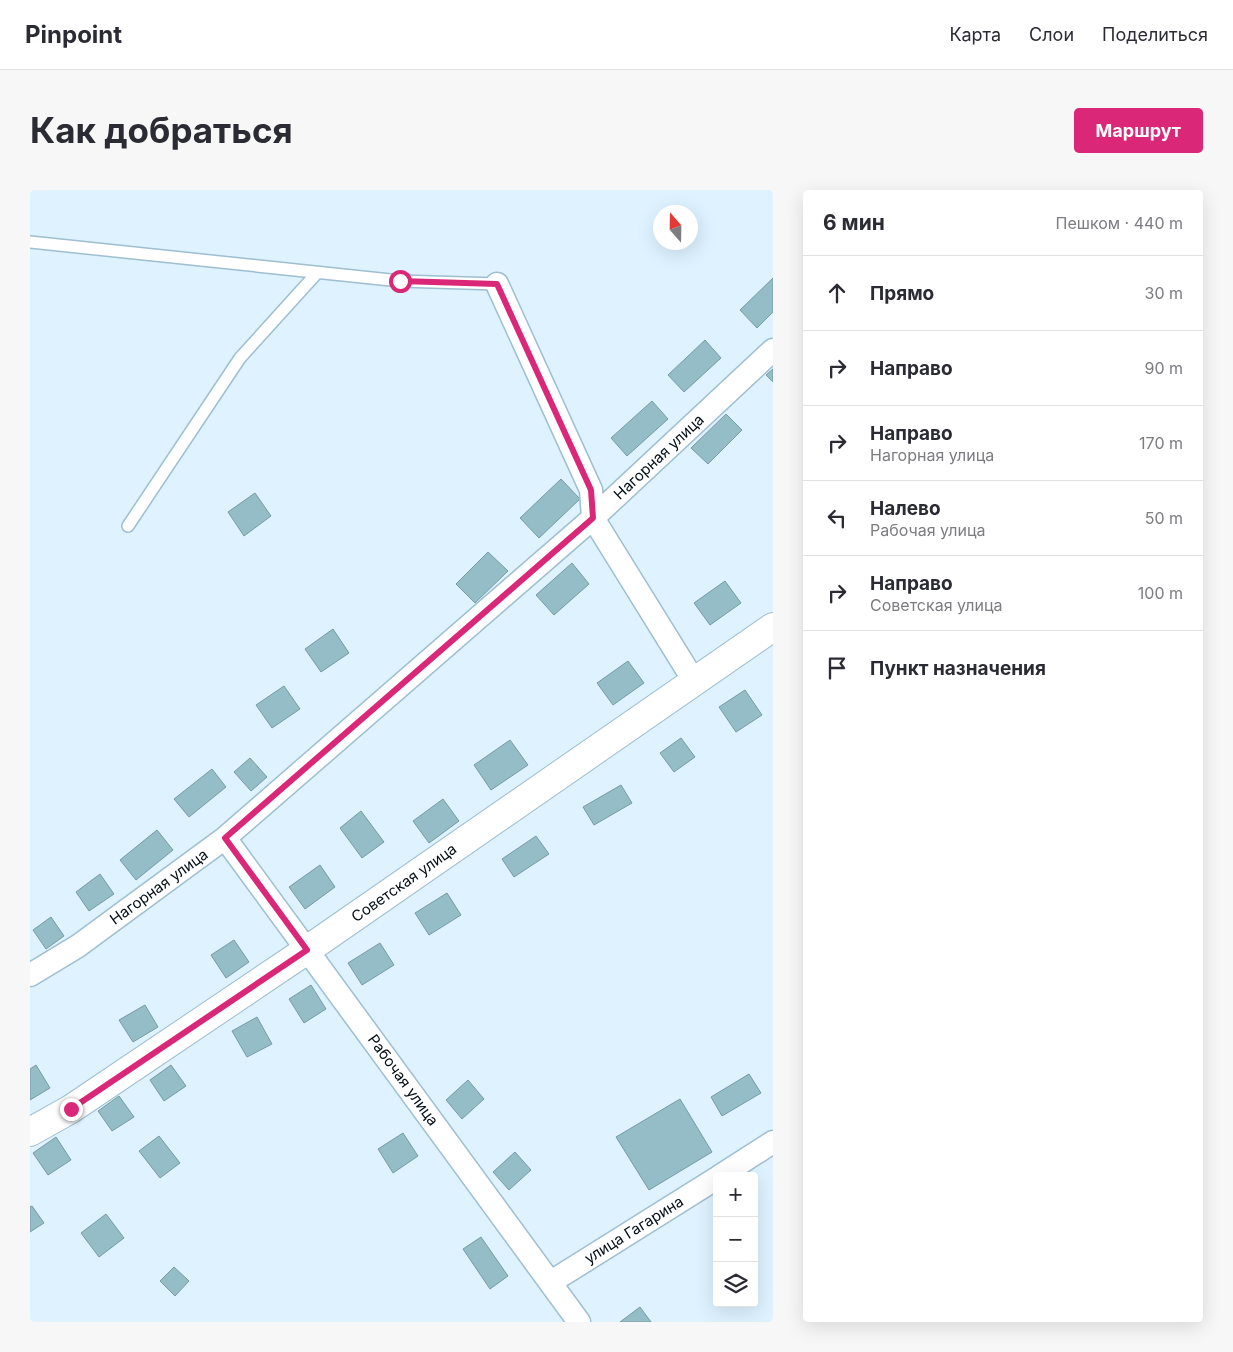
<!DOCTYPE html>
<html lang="ru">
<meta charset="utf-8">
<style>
:root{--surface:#fff;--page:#f7f7f7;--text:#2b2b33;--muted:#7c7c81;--line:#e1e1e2;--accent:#db2777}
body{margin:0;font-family:Inter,sans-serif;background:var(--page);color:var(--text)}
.controls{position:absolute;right:15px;bottom:15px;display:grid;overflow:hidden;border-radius:5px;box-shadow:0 5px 20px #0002}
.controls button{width:45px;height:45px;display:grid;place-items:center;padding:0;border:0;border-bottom:1px solid var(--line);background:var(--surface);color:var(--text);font:25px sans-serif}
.compass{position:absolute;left:623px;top:15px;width:45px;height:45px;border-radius:50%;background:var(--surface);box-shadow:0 5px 20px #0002;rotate:340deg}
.stop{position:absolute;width:15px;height:15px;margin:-11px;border:4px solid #db2777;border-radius:50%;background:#fff}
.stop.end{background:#db2777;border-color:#fff;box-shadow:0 1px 5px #0008}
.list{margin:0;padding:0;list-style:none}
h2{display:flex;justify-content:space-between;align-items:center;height:65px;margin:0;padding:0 20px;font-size:21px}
h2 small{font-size:16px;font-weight:400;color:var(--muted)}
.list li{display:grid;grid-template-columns:32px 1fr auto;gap:15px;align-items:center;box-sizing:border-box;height:75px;padding:0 20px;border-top:1px solid var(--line)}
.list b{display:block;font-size:19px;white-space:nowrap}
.list p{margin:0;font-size:16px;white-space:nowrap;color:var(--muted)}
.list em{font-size:16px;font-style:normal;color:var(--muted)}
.icon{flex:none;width:28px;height:28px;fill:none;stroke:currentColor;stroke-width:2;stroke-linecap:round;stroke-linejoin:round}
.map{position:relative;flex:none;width:743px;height:1132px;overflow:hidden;border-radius:5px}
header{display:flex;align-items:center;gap:30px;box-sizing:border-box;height:70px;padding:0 25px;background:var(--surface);border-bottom:1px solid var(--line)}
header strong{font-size:24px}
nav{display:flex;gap:28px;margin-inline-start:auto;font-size:18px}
.intro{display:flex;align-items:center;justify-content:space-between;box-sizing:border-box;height:120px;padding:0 30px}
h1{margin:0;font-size:35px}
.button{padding:12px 22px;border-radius:5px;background:var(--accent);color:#fff;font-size:18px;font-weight:700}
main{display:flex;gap:30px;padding:0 30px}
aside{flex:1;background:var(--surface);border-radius:5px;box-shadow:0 5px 20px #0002}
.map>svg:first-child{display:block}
.building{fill:#95bdc8;stroke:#759ba6}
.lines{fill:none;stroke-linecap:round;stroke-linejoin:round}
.lane-casing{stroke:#9ebed2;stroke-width:14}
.street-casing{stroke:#9ebed2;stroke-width:25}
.secondary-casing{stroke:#9ebed2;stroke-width:30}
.lane{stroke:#fff;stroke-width:11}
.street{stroke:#fff;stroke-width:22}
.secondary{stroke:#fff;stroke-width:28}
.route{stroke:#db2777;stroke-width:6}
.labels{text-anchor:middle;stroke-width:4.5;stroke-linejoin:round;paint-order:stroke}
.street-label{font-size:15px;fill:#040e14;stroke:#fff}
</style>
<header>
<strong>Pinpoint</strong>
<nav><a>Карта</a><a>Слои</a><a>Поделиться</a></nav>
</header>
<div class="intro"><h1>Как добраться</h1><a class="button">Маршрут</a></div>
<main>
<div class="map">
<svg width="743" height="1132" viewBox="0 0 743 1132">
<rect width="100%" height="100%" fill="#def2ff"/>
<path class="building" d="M 743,88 L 743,122 L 727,138 L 710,120 Z
M 675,150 L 691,168 L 654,202 L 638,185 Z
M 743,179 L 743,192 L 736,185 Z
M 622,211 L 638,229 L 597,266 L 581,248 Z
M 696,224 L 712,240 L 678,274 L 661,258 Z
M 531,289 L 550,309 L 509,348 L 490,328 Z
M 225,303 L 241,326 L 214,346 L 198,322 Z
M 458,362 L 478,381 L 445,413 L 426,394 Z
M 542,373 L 559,394 L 524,425 L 506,405 Z
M 695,391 L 711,413 L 680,435 L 664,413 Z
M 303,439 L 319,463 L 291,482 L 275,459 Z
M 598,471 L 614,493 L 583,515 L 567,493 Z
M 254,496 L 270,519 L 242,538 L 226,515 Z
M 715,500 L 732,525 L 706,542 L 689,517 Z
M 651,548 L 665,567 L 644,582 L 630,563 Z
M 480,550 L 498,575 L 461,600 L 444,575 Z
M 220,568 L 237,587 L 221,601 L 204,582 Z
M 182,579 L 196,597 L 159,627 L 144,609 Z
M 591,595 L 602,613 L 564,635 L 553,617 Z
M 413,609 L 429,631 L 399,653 L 383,631 Z
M 331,621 L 354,652 L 332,668 L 310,638 Z
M 127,640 L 143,660 L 106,690 L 90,670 Z
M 506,646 L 519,664 L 484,687 L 472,669 Z
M 290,675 L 305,697 L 275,719 L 259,697 Z
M 70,684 L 84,704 L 59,721 L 46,702 Z
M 417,703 L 431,725 L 399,745 L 385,723 Z
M 21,727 L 34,746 L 16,759 L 3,740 Z
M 204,750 L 219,772 L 196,788 L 181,765 Z
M 350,753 L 364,775 L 332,795 L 318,773 Z
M 281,795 L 296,819 L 274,833 L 259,809 Z
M 115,815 L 128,837 L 103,852 L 89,830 Z
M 227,827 L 242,854 L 217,867 L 202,841 Z
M 6,875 L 20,898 L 0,910 L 0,879 Z
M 141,875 L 156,896 L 134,911 L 120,890 Z
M 719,884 L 731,903 L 692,926 L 681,907 Z
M 438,890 L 454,909 L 432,929 L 416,910 Z
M 89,906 L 104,927 L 82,941 L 68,921 Z
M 650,909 L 682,962 L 619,1000 L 586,947 Z
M 373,943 L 388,966 L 363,983 L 348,959 Z
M 129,946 L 150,973 L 130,988 L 109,961 Z
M 26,947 L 41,970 L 18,985 L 3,963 Z
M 485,962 L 501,980 L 479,1000 L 463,982 Z
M 2,1016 L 14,1033 L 0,1042 L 0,1017 Z
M 76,1024 L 94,1048 L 69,1067 L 51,1043 Z
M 451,1047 L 478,1086 L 460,1099 L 433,1059 Z
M 144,1077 L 159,1091 L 145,1106 L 130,1091 Z
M 610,1117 L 621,1132 L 590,1132 Z"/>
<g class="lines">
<defs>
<path id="lane" d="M 0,52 L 370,91 L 467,94
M 98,336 L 210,168 L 287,83"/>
<path id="street" d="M 467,94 L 561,300 L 563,328 L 664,491
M 195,648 L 549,1132
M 0,785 L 48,756 L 195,648 L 563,328 L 743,160
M 690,986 L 743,952
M 521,1092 L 687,988"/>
<path id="secondary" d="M 0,942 L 41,919 L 277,760 L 743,437"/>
</defs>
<use href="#lane" class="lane-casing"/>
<use href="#street" class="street-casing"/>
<use href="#secondary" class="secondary-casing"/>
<use href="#lane" class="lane"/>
<use href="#street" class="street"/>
<use href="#secondary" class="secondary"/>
</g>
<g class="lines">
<path class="route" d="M 41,919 L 277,760 L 195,648 L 563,328 L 561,300 L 467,94 L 370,91"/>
</g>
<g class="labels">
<g class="street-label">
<text transform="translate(629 267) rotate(-43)" y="5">Нагорная улица</text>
<text transform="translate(374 693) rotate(-35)" y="5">Советская улица</text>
<text transform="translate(129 697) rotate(-36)" y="5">Нагорная улица</text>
<text transform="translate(373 890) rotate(54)" y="5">Рабочая улица</text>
<text transform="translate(604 1040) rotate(-32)" y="5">улица Гагарина</text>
</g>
</g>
</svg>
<div class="controls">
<button>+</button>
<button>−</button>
<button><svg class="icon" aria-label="layers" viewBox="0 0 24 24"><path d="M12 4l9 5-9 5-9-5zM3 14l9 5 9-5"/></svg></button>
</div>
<svg class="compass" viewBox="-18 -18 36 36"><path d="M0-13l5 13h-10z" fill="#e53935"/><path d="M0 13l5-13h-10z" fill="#7c7c81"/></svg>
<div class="stop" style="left:370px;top:91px"></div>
<div class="stop end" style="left:41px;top:919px"></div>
</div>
<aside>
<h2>6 мин<small>Пешком · 440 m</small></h2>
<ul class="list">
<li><svg class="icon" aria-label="ahead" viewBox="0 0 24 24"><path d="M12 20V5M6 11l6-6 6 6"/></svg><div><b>Прямо</b></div><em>30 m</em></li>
<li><svg class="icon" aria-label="right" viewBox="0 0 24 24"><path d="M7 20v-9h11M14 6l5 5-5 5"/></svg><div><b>Направо</b></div><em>90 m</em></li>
<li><svg class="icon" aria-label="right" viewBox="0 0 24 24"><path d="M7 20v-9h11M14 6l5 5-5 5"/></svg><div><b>Направо</b><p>Нагорная улица</p></div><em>170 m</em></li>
<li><svg class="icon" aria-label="left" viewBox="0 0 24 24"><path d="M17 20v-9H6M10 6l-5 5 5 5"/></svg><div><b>Налево</b><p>Рабочая улица</p></div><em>50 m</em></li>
<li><svg class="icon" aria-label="right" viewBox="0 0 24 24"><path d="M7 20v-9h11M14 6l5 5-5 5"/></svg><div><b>Направо</b><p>Советская улица</p></div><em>100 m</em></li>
<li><svg class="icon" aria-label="arrive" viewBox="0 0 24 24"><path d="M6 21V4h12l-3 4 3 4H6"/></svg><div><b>Пункт назначения</b></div></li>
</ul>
</aside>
</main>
